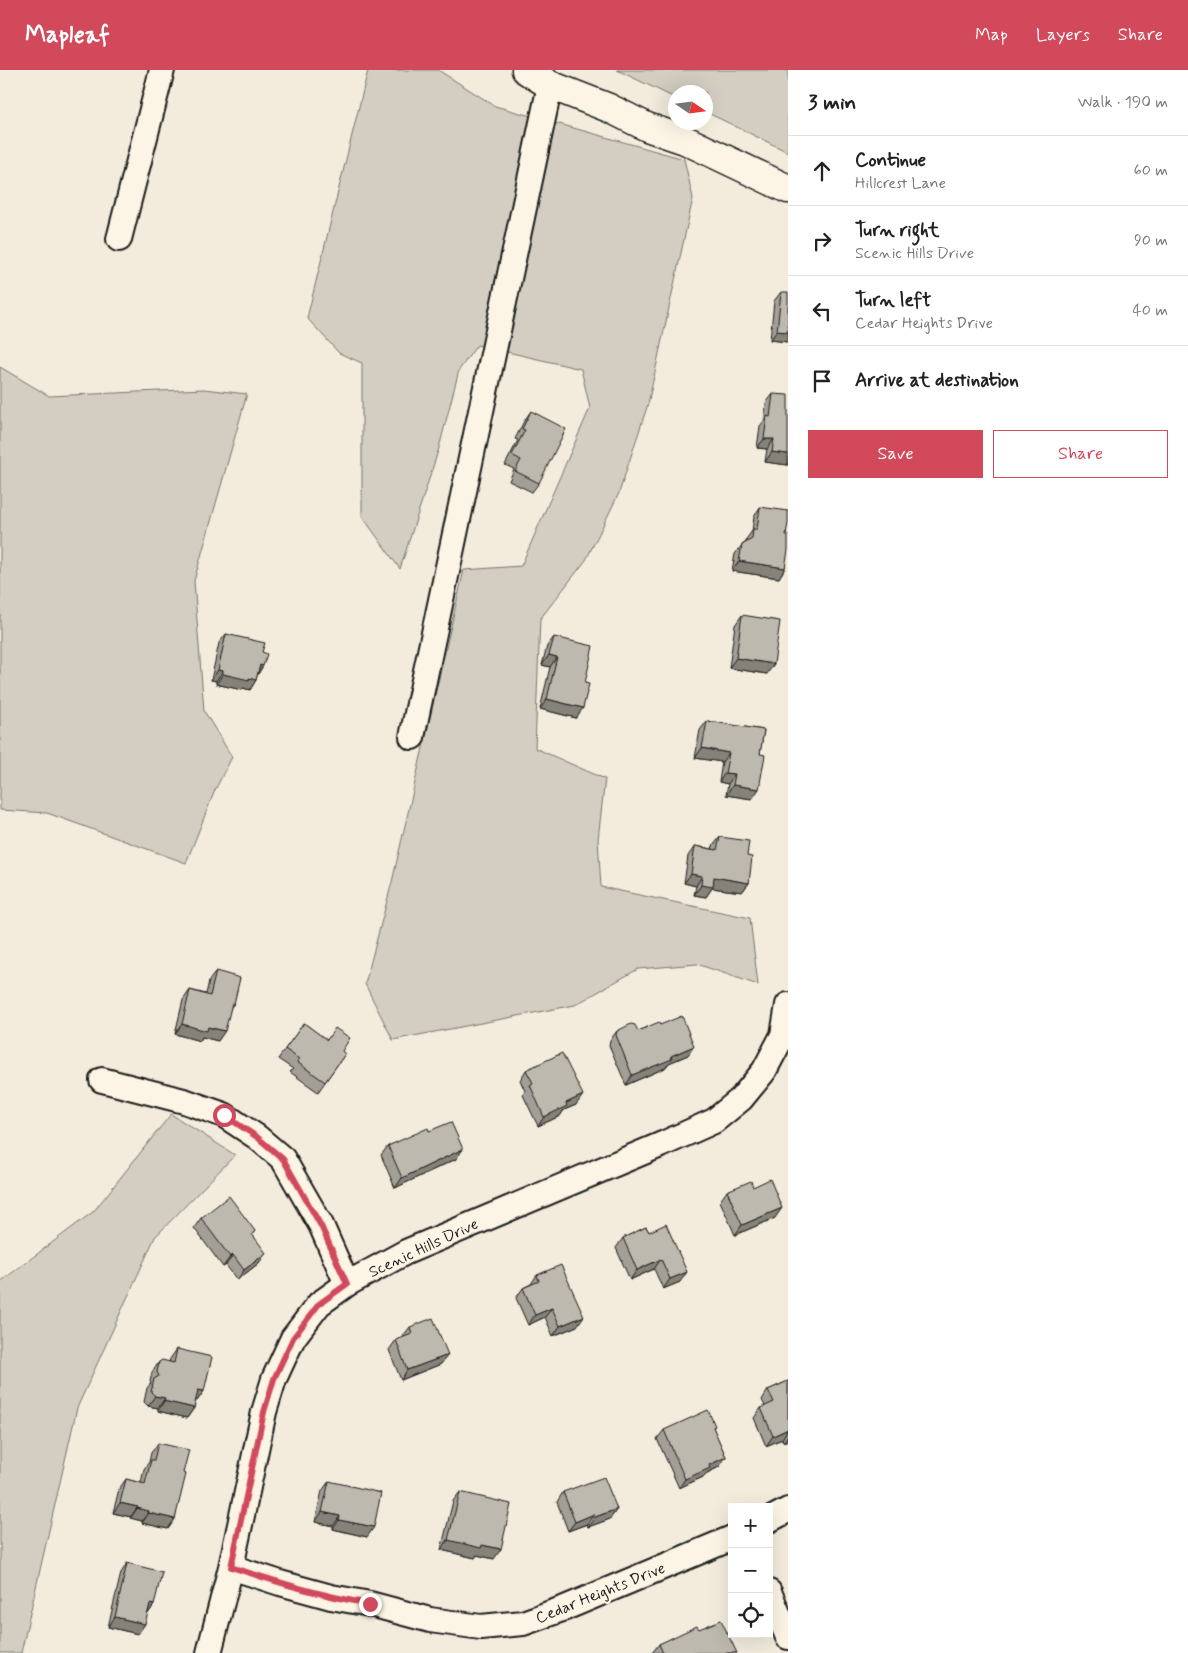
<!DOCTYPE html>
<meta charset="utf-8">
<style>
:root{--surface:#fff;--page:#f6f6f6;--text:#222;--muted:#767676;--line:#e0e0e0;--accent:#d1495b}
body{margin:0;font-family:Mynerve,sans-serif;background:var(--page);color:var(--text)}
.controls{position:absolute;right:15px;bottom:15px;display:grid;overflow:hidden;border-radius:0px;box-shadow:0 5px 20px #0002}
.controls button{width:45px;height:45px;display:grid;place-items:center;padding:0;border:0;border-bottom:1px solid var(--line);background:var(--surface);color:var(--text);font:25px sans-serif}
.compass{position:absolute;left:668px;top:15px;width:45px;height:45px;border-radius:50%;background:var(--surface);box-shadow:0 5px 20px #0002;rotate:103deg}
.stop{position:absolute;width:15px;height:15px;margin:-11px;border:4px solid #d1495b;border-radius:50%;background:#fff}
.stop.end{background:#d1495b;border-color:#fff;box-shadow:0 1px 5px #0008}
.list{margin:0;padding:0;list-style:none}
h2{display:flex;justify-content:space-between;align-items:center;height:65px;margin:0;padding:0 20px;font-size:21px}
h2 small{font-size:16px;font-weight:400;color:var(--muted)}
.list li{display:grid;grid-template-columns:32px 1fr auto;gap:15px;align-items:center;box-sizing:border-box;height:70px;padding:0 20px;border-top:1px solid var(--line)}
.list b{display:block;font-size:19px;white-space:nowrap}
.list p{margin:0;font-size:16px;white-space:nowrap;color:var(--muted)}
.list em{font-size:16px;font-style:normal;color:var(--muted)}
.actions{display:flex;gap:10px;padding:15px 20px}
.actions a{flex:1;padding:11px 0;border:1px solid var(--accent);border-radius:0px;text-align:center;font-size:18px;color:var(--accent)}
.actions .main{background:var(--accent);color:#fff}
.icon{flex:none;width:28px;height:28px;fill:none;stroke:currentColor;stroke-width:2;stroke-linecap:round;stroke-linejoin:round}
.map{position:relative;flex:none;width:788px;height:1583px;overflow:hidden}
header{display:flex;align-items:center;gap:30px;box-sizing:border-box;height:70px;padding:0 25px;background:var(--accent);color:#fff}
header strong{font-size:24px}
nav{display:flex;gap:28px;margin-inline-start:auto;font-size:18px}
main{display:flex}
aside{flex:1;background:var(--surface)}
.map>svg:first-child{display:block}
.green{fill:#d3cec1;stroke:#78756e}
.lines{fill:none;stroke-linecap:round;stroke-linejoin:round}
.street-casing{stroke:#1c1c1c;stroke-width:28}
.secondary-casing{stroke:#1c1c1c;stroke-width:31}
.street{stroke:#fcf5e5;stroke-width:24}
.secondary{stroke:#fcf5e5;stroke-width:28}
.wall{fill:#a39f96;stroke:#1c1c1c}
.shaded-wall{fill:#85827a;stroke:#1c1c1c}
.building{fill:#beb9ae;stroke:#1c1c1c}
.route{stroke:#d1495b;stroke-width:6}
.labels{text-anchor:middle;stroke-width:4.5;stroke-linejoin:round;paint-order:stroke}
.street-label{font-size:16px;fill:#1c1c1c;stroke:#fcf5e5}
</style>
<header>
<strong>Mapleaf</strong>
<nav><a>Map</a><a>Layers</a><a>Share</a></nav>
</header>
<main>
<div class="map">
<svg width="788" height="1583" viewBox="0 0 788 1583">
<rect width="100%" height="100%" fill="#f3ecdd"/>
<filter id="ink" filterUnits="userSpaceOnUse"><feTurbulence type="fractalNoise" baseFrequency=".02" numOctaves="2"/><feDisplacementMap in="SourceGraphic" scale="10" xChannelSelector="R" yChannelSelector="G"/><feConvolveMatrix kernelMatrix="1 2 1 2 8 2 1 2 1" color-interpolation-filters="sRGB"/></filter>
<g filter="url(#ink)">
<path class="green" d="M 368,0 L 438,0 L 495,36 L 684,89 L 693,128 L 648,334 L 619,423 L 586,490 L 540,549 L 535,678 L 605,709 L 598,769 L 601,817 L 750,848 L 758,915 L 697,894 L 638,899 L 575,935 L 393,970 L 365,914 L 392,812 L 464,500 L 521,496 L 590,338 L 581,299 L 477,275 L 459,300 L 439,378 L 400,499 L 362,446 L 362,293 L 339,283 L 307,248 Z
M 617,0 L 788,0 L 788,82 L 706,42 L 706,22 L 676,22 L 675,28 Z
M 0,297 L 49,326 L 204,319 L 247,324 L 194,511 L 204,641 L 232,687 L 215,720 L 186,793 L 47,743 L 0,740 Z
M 171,1044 L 235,1085 L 155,1167 L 77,1338 L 21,1583 L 0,1583 L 0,1212 L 94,1141 Z"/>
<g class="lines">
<defs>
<path id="street" d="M 119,169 L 162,0
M 412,667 L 550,15
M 102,1010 L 184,1031 L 224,1045 L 257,1067 L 283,1089 L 321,1155 L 347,1214
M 769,1450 L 788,1440
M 231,1497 L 280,1513 L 331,1527 L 370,1534 L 430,1550 L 481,1557 L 523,1553 L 565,1538 L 732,1468
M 769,1522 L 788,1567
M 209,1583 L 231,1497 L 264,1342 L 274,1309 L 293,1268 L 319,1234 L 347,1214 L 406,1182 L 665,1073 L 714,1051 L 741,1029 L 764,1001 L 783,965 L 788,935"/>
<path id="secondary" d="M 526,0 L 550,15 L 609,38 L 647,57 L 685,70 L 788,119"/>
</defs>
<use href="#street" class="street-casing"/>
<use href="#secondary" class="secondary-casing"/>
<use href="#street" class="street"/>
<use href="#secondary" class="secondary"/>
</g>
<path class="wall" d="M 781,222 L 788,272 L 770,270 L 774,231 Z
M 773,324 L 788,395 L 765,392 L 767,379 L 757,378 L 760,356 L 764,351 L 766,333 Z
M 531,341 L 539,413 L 532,422 L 509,411 L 514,399 L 505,395 L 518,370 L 515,369 L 524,351 Z
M 760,437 L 786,465 L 785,498 L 779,508 L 732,501 L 735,484 L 742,475 L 746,472 L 747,468 L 752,461 L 754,447 Z
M 742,545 L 767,604 L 729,598 L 735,555 Z
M 226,564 L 262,582 L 256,610 L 250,620 L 243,618 L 242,620 L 216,614 L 216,611 L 211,610 L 219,573 Z
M 554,567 L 576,648 L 540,639 L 550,597 L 542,595 L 547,576 Z
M 707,651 L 764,660 L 752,729 L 726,725 L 728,714 L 719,712 L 722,692 L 695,688 L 700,660 Z
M 720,767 L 747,786 L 749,813 L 742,822 L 712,818 L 706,827 L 694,825 L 696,816 L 684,813 L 688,786 L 695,776 L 712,779 L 713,776 Z
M 216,901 L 234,934 L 231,937 L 218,971 L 202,967 L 200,971 L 175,964 L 183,930 L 190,920 L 206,924 L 209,911 Z
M 304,953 L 345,984 L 318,1022 L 290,1002 L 293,999 L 278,989 Z
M 660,955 L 688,985 L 669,993 L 665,998 L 626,1015 L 609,975 L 610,970 L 617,961 L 638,961 Z
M 526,1000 L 576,1035 L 564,1040 L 560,1046 L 538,1056 L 523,1025 L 525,1021 L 520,1010 Z
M 429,1061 L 463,1079 L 456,1089 L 395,1118 L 381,1085 L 388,1076 Z
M 753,1117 L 775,1148 L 735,1165 L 720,1131 L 727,1121 Z
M 201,1148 L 255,1161 L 252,1165 L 259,1193 L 237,1210 L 226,1195 L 223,1197 L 194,1158 Z
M 646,1157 L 680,1212 L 663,1219 L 654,1199 L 630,1210 L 616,1178 L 623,1168 Z
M 537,1205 L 577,1256 L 553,1266 L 545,1247 L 528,1255 L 516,1228 L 523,1218 L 531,1214 Z
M 410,1257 L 441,1294 L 401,1310 L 389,1280 L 396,1270 L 403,1267 L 403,1266 Z
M 177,1279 L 204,1321 L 197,1331 L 196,1330 L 194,1338 L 187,1348 L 158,1341 L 158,1338 L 148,1336 L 144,1332 L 147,1318 L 151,1313 L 150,1312 L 152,1302 L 159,1292 L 169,1292 L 170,1289 Z
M 788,1311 L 788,1370 L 783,1372 L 782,1369 L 766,1376 L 754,1348 L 761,1338 L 765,1336 L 762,1330 L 768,1320 Z
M 715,1356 L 713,1358 L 726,1387 L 719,1397 L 707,1403 L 703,1407 L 679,1418 L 657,1369 L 664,1360 Z
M 158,1373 L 183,1403 L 175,1449 L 168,1459 L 142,1453 L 142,1451 L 130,1448 L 131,1447 L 113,1443 L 119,1419 L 126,1409 L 141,1413 L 144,1399 L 149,1392 L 151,1383 Z
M 329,1411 L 367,1467 L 333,1459 L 333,1456 L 315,1452 L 322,1421 Z
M 460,1422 L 494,1489 L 477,1485 L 475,1488 L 441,1480 L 453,1431 Z
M 563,1422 L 617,1439 L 610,1449 L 588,1457 L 587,1454 L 568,1461 L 557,1432 Z
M 127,1493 L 154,1535 L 147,1545 L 138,1564 L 108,1557 L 121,1503 Z
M 699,1559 L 737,1583 L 652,1583 L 659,1574 Z"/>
<path class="shaded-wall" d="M 777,261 L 788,262 L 788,272 L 770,270 Z
M 764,369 L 774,369 L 767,379 L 757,378 Z
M 772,382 L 788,384 L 788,395 L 765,392 Z
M 739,491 L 785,498 L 779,508 L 732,501 Z
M 549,585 L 557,587 L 550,597 L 542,595 Z
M 736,588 L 774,594 L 767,604 L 729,598 Z
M 260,595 L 263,596 L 257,606 Z
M 218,600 L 223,601 L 216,611 L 211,610 Z
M 223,604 L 249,608 L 256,610 L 250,620 L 243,618 L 242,620 L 216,614 Z
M 547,629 L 583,638 L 576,648 L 540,639 Z
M 702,678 L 729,683 L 722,692 L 695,688 Z
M 725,703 L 735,704 L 728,714 L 719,712 Z
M 733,715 L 759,719 L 752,729 L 726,725 Z
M 691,804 L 702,806 L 696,816 L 684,813 Z
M 714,807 L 749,813 L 742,822 L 712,818 L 706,827 L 694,825 L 701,815 Z
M 182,954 L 208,957 L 225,961 L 218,971 L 202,967 L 200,971 L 175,964 Z
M 694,976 L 688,985 L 669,993 L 665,998 L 626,1015 L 632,1005 L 671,986 Z
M 583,1025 L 576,1035 L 564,1040 L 560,1046 L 538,1056 L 544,1047 L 566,1033 Z
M 463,1079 L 456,1089 L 395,1118 L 402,1108 Z
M 782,1138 L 775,1148 L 735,1165 L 742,1155 Z
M 266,1183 L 259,1193 L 237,1210 L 244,1200 Z
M 233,1185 L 226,1195 L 223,1197 L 230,1187 Z
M 661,1189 L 654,1199 L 630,1210 L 637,1200 Z
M 687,1202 L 680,1212 L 663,1219 L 670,1209 Z
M 552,1238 L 545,1247 L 528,1255 L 535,1245 Z
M 584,1246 L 577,1256 L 553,1266 L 560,1256 Z
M 448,1285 L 441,1294 L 401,1310 L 407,1300 Z
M 198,1320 L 204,1321 L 197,1331 L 191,1329 Z
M 155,1326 L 165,1328 L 158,1338 L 148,1336 Z
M 164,1331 L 194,1338 L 187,1348 L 158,1341 Z
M 788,1359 L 782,1369 L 766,1376 L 773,1366 Z
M 788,1365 L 788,1370 L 783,1372 Z
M 726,1387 L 719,1397 L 707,1403 L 703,1407 L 679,1418 L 685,1409 L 709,1395 Z
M 120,1433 L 138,1437 L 131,1447 L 113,1443 Z
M 137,1438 L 149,1441 L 142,1451 L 130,1448 Z
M 617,1439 L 610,1449 L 588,1457 L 595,1447 Z
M 322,1442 L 340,1446 L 333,1456 L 315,1452 Z
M 149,1443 L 175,1449 L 168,1459 L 142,1453 Z
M 594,1444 L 587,1454 L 568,1461 L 575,1452 Z
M 339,1450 L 374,1457 L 367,1467 L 333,1459 Z
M 448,1470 L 482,1475 L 501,1479 L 494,1489 L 477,1485 L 475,1488 L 441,1480 Z
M 150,1534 L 154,1535 L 147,1545 Z
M 115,1547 L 145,1554 L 138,1564 L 108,1557 Z"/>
<path class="building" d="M 781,222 L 788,222 L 788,262 L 777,261 Z
M 773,324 L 788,325 L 788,384 L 772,382 L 774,369 L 764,369 L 767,346 L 770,347 Z
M 531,341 L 566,359 L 539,413 L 515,401 L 521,390 L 512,385 L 525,360 L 522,359 Z
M 760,437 L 788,441 L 788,453 L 786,465 L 788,465 L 788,480 L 785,498 L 739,491 L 742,475 L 752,469 L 753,459 L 757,459 Z
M 742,545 L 780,551 L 774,594 L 736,588 Z
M 226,564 L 265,573 L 262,582 L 267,584 L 263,596 L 260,595 L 256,610 L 249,608 L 249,610 L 223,604 L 223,601 L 218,600 Z
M 554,567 L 593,576 L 585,613 L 589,614 L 583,638 L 547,629 L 557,587 L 549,585 Z
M 707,651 L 764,660 L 760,684 L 765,685 L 759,719 L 733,715 L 735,704 L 725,703 L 729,683 L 702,678 Z
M 720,767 L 749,771 L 747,786 L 752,787 L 749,813 L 714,807 L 713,817 L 701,815 L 702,806 L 691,804 L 695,776 L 717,780 Z
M 216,901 L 240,908 L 234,934 L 232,933 L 225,961 L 208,957 L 207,961 L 182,954 L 190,920 L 210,926 Z
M 682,946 L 694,976 L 671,986 L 672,989 L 632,1005 L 616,965 L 617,961 L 631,954 L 635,955 L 638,961 L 659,952 L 660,955 Z
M 304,953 L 327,970 L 335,958 L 350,968 L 342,981 L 345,984 L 325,1012 L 297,992 L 299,989 L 285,979 Z
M 562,983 L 583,1025 L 566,1033 L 567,1036 L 544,1047 L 530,1015 L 533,1013 L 526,1000 Z
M 451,1052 L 463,1079 L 402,1108 L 388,1076 L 428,1058 L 429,1061 Z
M 770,1109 L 782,1138 L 742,1155 L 727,1121 L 751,1111 L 753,1117 Z
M 229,1126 L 255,1161 L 252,1164 L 266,1183 L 244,1200 L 233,1185 L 230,1187 L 201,1148 Z
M 666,1154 L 687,1202 L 670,1209 L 661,1189 L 637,1200 L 623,1168 L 646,1157 L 649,1162 Z
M 561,1195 L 584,1246 L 560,1256 L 552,1238 L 535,1245 L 523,1218 L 539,1211 L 537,1205 Z
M 433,1248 L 448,1285 L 407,1300 L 396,1270 L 412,1264 L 410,1257 Z
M 177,1279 L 212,1287 L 204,1321 L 198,1320 L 194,1338 L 164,1331 L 165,1328 L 155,1326 L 151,1322 L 154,1309 L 159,1306 L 157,1302 L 159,1292 L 162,1290 L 174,1293 Z
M 788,1311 L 788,1359 L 773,1366 L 761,1338 L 774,1332 L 768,1320 Z
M 708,1340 L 715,1356 L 713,1357 L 726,1387 L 709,1395 L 710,1398 L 685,1409 L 664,1360 Z
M 158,1373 L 189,1380 L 183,1403 L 186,1404 L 175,1449 L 149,1443 L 149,1441 L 137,1438 L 138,1437 L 120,1433 L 126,1409 L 145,1414 L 151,1390 L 154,1390 Z
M 604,1407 L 617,1439 L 595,1447 L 594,1444 L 575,1452 L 563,1422 Z
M 329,1411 L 381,1423 L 374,1457 L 339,1450 L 340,1446 L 322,1442 Z
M 460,1422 L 511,1434 L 501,1479 L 482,1475 L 481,1478 L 448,1470 Z
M 127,1493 L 162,1502 L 154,1535 L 150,1534 L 145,1554 L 115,1547 Z
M 721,1550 L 737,1583 L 663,1583 L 659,1574 L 697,1556 L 699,1559 Z"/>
</g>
<g class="lines" filter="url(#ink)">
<path class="route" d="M 224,1045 L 257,1067 L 283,1089 L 321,1156 L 347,1214 L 319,1234 L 293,1268 L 274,1309 L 264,1342 L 231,1497 C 277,1512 322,1526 370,1534"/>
</g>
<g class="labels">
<g class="street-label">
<text transform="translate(423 1177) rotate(-25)" y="6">Scenic Hills Drive</text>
<text transform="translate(600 1522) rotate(-22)" y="6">Cedar Heights Drive</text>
</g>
</g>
</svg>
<div class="controls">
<button>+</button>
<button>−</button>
<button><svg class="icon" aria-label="locate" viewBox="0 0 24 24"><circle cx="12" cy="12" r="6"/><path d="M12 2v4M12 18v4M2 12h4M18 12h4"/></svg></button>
</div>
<svg class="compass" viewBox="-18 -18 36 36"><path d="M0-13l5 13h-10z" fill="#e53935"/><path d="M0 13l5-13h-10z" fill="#767676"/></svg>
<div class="stop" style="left:224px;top:1045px"></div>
<div class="stop end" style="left:370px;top:1534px"></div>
</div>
<aside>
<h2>3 min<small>Walk · 190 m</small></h2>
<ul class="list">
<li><svg class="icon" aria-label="ahead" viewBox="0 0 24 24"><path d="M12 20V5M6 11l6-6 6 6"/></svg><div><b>Continue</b><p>Hillcrest Lane</p></div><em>60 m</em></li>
<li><svg class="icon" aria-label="right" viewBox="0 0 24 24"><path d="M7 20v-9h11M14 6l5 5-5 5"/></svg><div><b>Turn right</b><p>Scenic Hills Drive</p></div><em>90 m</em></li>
<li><svg class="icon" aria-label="left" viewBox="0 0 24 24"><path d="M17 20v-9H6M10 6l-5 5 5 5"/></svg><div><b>Turn left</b><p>Cedar Heights Drive</p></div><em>40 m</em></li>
<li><svg class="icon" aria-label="arrive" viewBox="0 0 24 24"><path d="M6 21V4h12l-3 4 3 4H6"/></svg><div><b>Arrive at destination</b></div></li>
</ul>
<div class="actions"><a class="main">Save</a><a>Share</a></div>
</aside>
</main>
